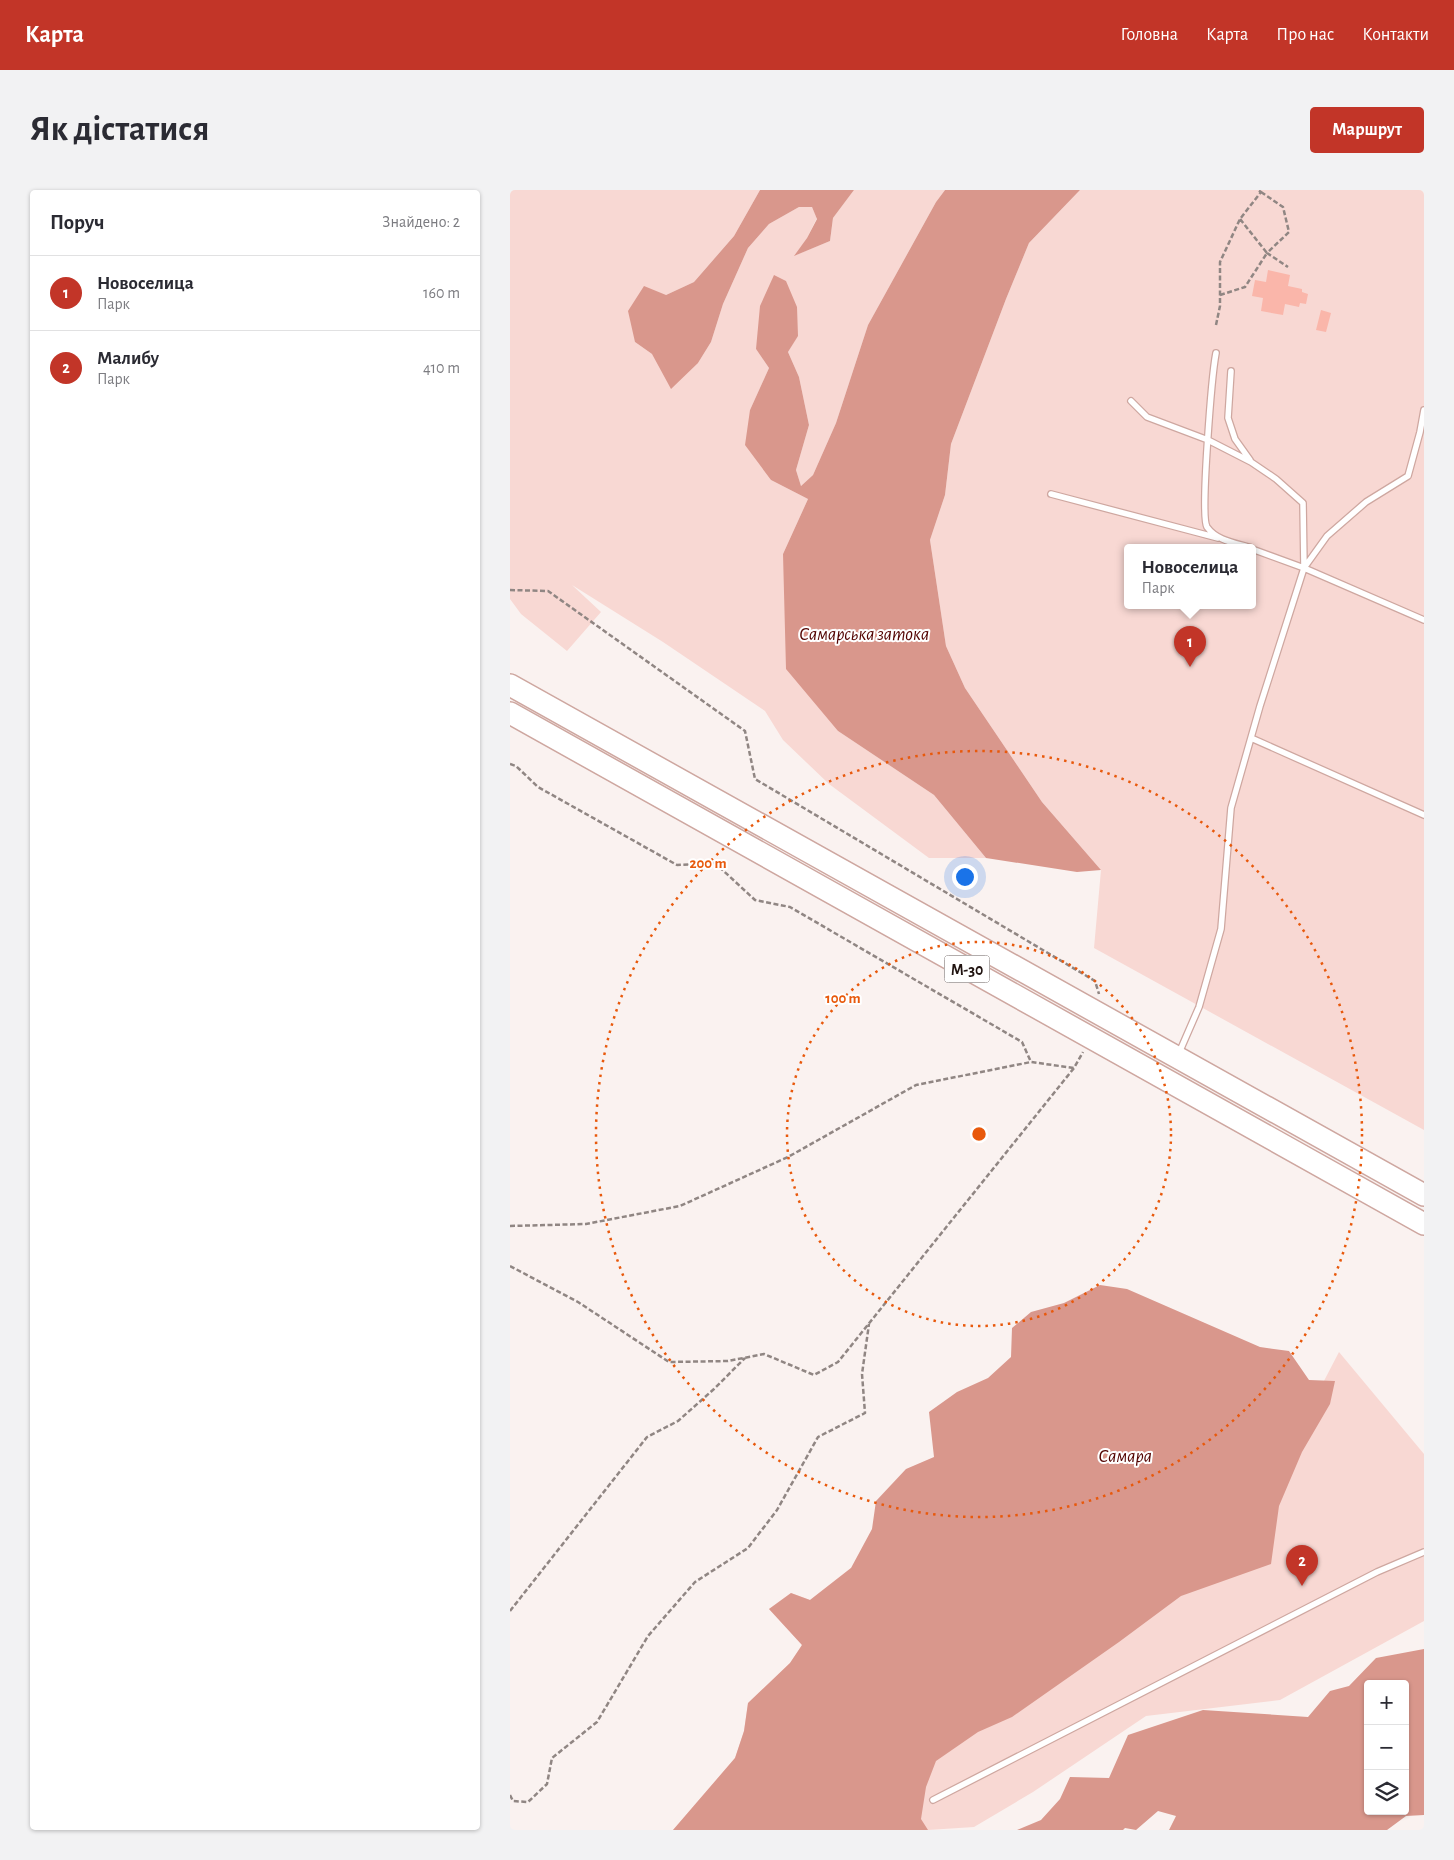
<!DOCTYPE html>
<html lang="uk">
<meta charset="utf-8">
<style>
:root{--surface:#fff;--page:#f2f2f3;--text:#2b2b33;--muted:#7c7c81;--line:#e1e1e2;--accent:#c23528}
body{margin:0;font-family:"Alegreya Sans",sans-serif;background:var(--page);color:var(--text)}
.controls{position:absolute;right:15px;bottom:15px;display:grid;overflow:hidden;border-radius:5px;box-shadow:0 1px 4px #0004}
.controls button{width:45px;height:45px;display:grid;place-items:center;padding:0;border:0;border-bottom:1px solid var(--line);background:var(--surface);color:var(--text);font:25px sans-serif}
.you{position:absolute;left:454px;top:686px;width:18px;height:18px;margin:-12px;border:4px solid #fff;border-radius:50%;background:#1a73e8;box-shadow:0 0 0 8px #1a73e833}
.badge{display:grid;place-items:center;width:32px;height:32px;border-radius:50%;background:var(--accent);color:#fff;font-size:16px;font-weight:700}
.pin{position:absolute;translate:-50% -41px;filter:drop-shadow(0 1px 2px #0008)}
.pin::after{content:'';position:absolute;top:26px;width:18px;height:15px;background:inherit;clip-path:polygon(0 0,100% 0,50% 100%)}
.popup{position:absolute;left:614px;top:354px;width:132px;height:65px;box-sizing:border-box;display:grid;place-content:center;border-radius:5px;background:var(--surface);filter:drop-shadow(0 1px 4px #0005);font-size:16px;white-space:nowrap;color:var(--muted)}
.popup b{font-size:19px;color:var(--text)}
.popup::after{content:'';position:absolute;left:50%;top:100%;margin-left:-10px;border:10px solid transparent;border-top-color:var(--surface)}
.list{margin:0;padding:0;list-style:none}
h2{display:flex;justify-content:space-between;align-items:center;height:65px;margin:0;padding:0 20px;font-size:21px}
h2 small{font-size:16px;font-weight:400;color:var(--muted)}
.list li{display:grid;grid-template-columns:32px 1fr auto;gap:15px;align-items:center;box-sizing:border-box;height:75px;padding:0 20px;border-top:1px solid var(--line)}
.list b{display:block;font-size:19px;white-space:nowrap}
.list p{margin:0;font-size:16px;white-space:nowrap;color:var(--muted)}
.list em{font-size:16px;font-style:normal;color:var(--muted)}
.icon{flex:none;width:28px;height:28px;fill:none;stroke:currentColor;stroke-width:2;stroke-linecap:round;stroke-linejoin:round}
.map{position:relative;flex:none;width:914px;height:1640px;overflow:hidden;border-radius:5px}
header{display:flex;align-items:center;gap:30px;box-sizing:border-box;height:70px;padding:0 25px;background:var(--accent);color:#fff}
header strong{font-size:24px}
nav{display:flex;gap:28px;margin-inline-start:auto;font-size:18px}
.intro{display:flex;align-items:center;justify-content:space-between;box-sizing:border-box;height:120px;padding:0 30px}
h1{margin:0;font-size:35px}
.button{padding:12px 22px;border-radius:5px;background:var(--accent);color:#fff;font-size:18px;font-weight:700}
main{display:flex;gap:30px;padding:0 30px}
aside{flex:1;background:var(--surface);border-radius:5px;box-shadow:0 1px 4px #0004}
.map>svg:first-child{display:block}
.green{fill:#f8d8d3;fill-rule:evenodd}
.water{fill:#d9978c;fill-rule:evenodd}
.building{fill:#fab6aa}
.lines{fill:none;stroke-linecap:round;stroke-linejoin:round}
.lane-casing{stroke:#cea7a0;stroke-width:8}
.highway-casing{stroke:#cea7a0;stroke-width:24}
.path{stroke:#908683;stroke-width:2.5;stroke-dasharray:5 2.5;stroke-linecap:butt}
.lane{stroke:#fff;stroke-width:5.5}
.highway{stroke:#fff;stroke-width:21}
.ring{fill:none;stroke:#e8590c;stroke-width:2.5;stroke-dasharray:2.5 5}
.labels{text-anchor:middle;stroke-width:4;stroke-linejoin:round;paint-order:stroke}
.shield{fill:#fff;stroke:#645a58;stroke-width:1}
.shield-label{font-size:16px;font-weight:bold;fill:#211411}
.water-label{font-size:19px;font-style:italic;fill:#530301;stroke:#fff}
.centre{fill:#e8590c;stroke:#fff;stroke-width:2.5}
.ring-label{font-size:15px;text-anchor:middle;font-weight:bold;fill:#e8590c;stroke:#fff;stroke-width:4;stroke-linejoin:round;paint-order:stroke}
</style>
<header>
<strong>Карта</strong>
<nav><a>Головна</a><a>Карта</a><a>Про нас</a><a>Контакти</a></nav>
</header>
<div class="intro"><h1>Як дістатися</h1><a class="button">Маршрут</a></div>
<main>
<aside>
<h2>Поруч<small>Знайдено: 2</small></h2>
<ul class="list">
<li><span class="badge">1</span><div><b>Новоселица</b><p>Парк</p></div><em>160 m</em></li>
<li><span class="badge">2</span><div><b>Малибу</b><p>Парк</p></div><em>410 m</em></li>
</ul>
</aside>
<div class="map">
<svg width="914" height="1640" viewBox="0 0 914 1640">
<rect width="100%" height="100%" fill="#faf2f0"/>
<path class="green" d="M 0,0 L 250,0 L 224,46 L 184,92 L 156,105 L 125,152 L 142,164 L 188,173 L 201,152 L 213,114 L 238,58 L 259,34 L 289,17 L 302,17 L 307,28 L 297,48 L 286,65 L 320,51 L 323,28 L 344,0 L 435,0 L 426,12 L 358,135 L 326,233 L 303,285 L 291,296 L 286,280 L 299,235 L 289,187 L 278,162 L 288,145 L 246,159 L 259,178 L 240,220 L 261,290 L 298,309 L 273,364 L 328,541 L 424,605 L 476,668 L 419,668 L 319,594 L 273,550 L 255,521 L 153,452 L 62,395 L 91,422 L 57,461 L 11,424 L 0,409 Z
M 570,0 L 914,0 L 914,940 L 584,758 L 591,680 L 532,612 L 455,498 L 436,456 L 420,350 L 435,305 L 441,254 L 496,109 L 519,53 ZM 618,358 L 742,358 L 742,416 L 618,416 Z
M 829,1162 L 914,1264 L 914,1431 L 770,1510 L 636,1526 L 523,1602 L 464,1637 L 418,1640 L 163,1640 L 225,1568 L 234,1541 L 238,1513 L 280,1473 L 292,1455 L 259,1419 L 281,1403 L 300,1410 L 341,1378 L 726,1360 Z"/>
<path class="water" d="M 250,0 L 344,0 L 323,28 L 320,51 L 284,66 L 297,48 L 307,29 L 302,17 L 289,17 L 259,34 L 238,58 L 213,114 L 201,152 L 188,173 L 161,199 L 142,164 L 125,152 L 118,121 L 134,96 L 156,105 L 184,92 L 224,46 Z
M 435,0 L 570,0 L 519,53 L 496,109 L 441,254 L 435,305 L 420,350 L 436,456 L 455,498 L 532,612 L 591,680 L 567,682 L 476,668 L 424,605 L 328,541 L 276,479 L 273,364 L 298,309 L 261,290 L 235,255 L 240,220 L 259,178 L 246,159 L 250,116 L 264,85 L 276,91 L 287,117 L 288,146 L 278,162 L 289,187 L 299,235 L 286,280 L 291,296 L 303,285 L 326,233 L 358,135 L 426,12 Z
M 590,1095 L 617,1099 L 750,1157 L 779,1161 L 799,1190 L 825,1191 L 820,1214 L 792,1262 L 769,1316 L 761,1374 L 671,1406 L 609,1452 L 502,1527 L 468,1542 L 426,1571 L 416,1597 L 411,1629 L 418,1640 L 163,1640 L 225,1568 L 234,1541 L 238,1513 L 280,1473 L 292,1455 L 259,1419 L 281,1403 L 300,1410 L 341,1378 L 362,1339 L 366,1311 L 396,1279 L 424,1267 L 419,1222 L 447,1202 L 478,1188 L 501,1167 L 502,1138 L 521,1122 L 554,1113 Z
M 914,1459 L 914,1625 L 896,1626 L 877,1640 L 659,1640 L 666,1626 L 648,1621 L 626,1640 L 615,1638 L 613,1640 L 507,1640 L 531,1630 L 550,1609 L 560,1587 L 599,1588 L 618,1545 L 693,1520 L 798,1527 L 820,1501 L 839,1496 L 866,1468 ZM 858,1494 L 895,1494 L 895,1621 L 858,1621 Z"/>
<path class="building" d="M 758,80 L 780,85 L 778,96 L 792,99 L 792,102 L 798,104 L 796,114 L 790,113 L 789,117 L 775,114 L 773,125 L 751,121 L 753,108 L 742,106 L 745,90 L 756,92 Z
M 811,120 L 821,123 L 816,142 L 806,140 Z"/>
<g class="lines">
<defs>
<path id="lane" d="M 706,163 C 702,184 690,326 697,337 C 707,351 726,353 742,358
M 721,181 L 718,228 L 725,249 L 740,270
M 621,211 L 637,227 L 698,250 L 741,272 L 766,289 L 793,313 L 794,378
M 541,304 L 708,348
M 742,359 L 794,378 L 914,430
M 741,548 L 914,625
M 669,863 L 689,817 L 711,739 L 721,618 L 750,516 L 794,378 L 817,346 L 856,312 L 898,286 L 910,242 L 914,220
M 423,1610 L 867,1382 L 914,1362"/>
<path id="highway" d="M 0,495 L 914,1005
M 0,523 L 914,1034"/>
</defs>
<use href="#lane" class="lane-casing"/>
<use href="#highway" class="highway-casing"/>
<path class="path" d="M 751,2 L 773,17 L 779,42 L 757,63 L 778,77
M 710,105 L 735,97 L 757,63 L 730,29
M 706,135 L 710,116 L 710,72 L 730,29 L 751,2 L 748,0
M 0,400 L 38,401 L 235,541 L 245,589 L 585,791 L 589,804
M 0,574 L 6,576 L 28,597 L 167,675 L 205,673 L 245,710 L 280,717 L 512,852 L 521,872
M 0,1036 L 76,1034 L 170,1016 L 278,967 L 406,895 L 521,872 L 564,878
M 0,1076 L 68,1112 L 159,1172 L 218,1171 L 254,1164 L 304,1185 L 328,1172 L 564,878 L 573,862
M 0,1421 L 137,1247 L 168,1231 L 204,1199 L 235,1168
M 0,1605 L 3,1611 L 18,1612 L 37,1594 L 42,1568 L 87,1532 L 138,1446 L 185,1392 L 238,1358 L 267,1320 L 308,1247 L 355,1223 L 352,1184 L 359,1134"/>
<use href="#lane" class="lane"/>
<use href="#highway" class="highway"/>
</g>
<g class="ring">
<circle cx="469" cy="944" r="192"/>
<circle cx="469" cy="944" r="383"/>
</g>
<g class="labels">
<rect class="shield" x="434.5" y="765.5" width="45" height="27" rx="4"/>
<g class="shield-label">
<text x="457" y="785">М-30</text>
</g>
<g class="water-label">
<text x="354" y="450">Самарська затока</text>
<text x="615" y="1272">Самара</text>
</g>
</g>
<circle cx="469" cy="944" r="8" class="centre"/>
<g class="ring-label">
<text x="198" y="678">200 m</text>
<text x="333" y="813">100 m</text>
</g>
</svg>
<div class="controls">
<button>+</button>
<button>−</button>
<button><svg class="icon" aria-label="layers" viewBox="0 0 24 24"><path d="M12 4l9 5-9 5-9-5zM3 14l9 5 9-5"/></svg></button>
</div>
<div class="you"></div>
<div class="pin badge" style="left:680px;top:477px">1</div>
<div class="popup"><b>Новоселица</b>Парк</div>
<div class="pin badge" style="left:792px;top:1396px">2</div>
</div>
</main>
